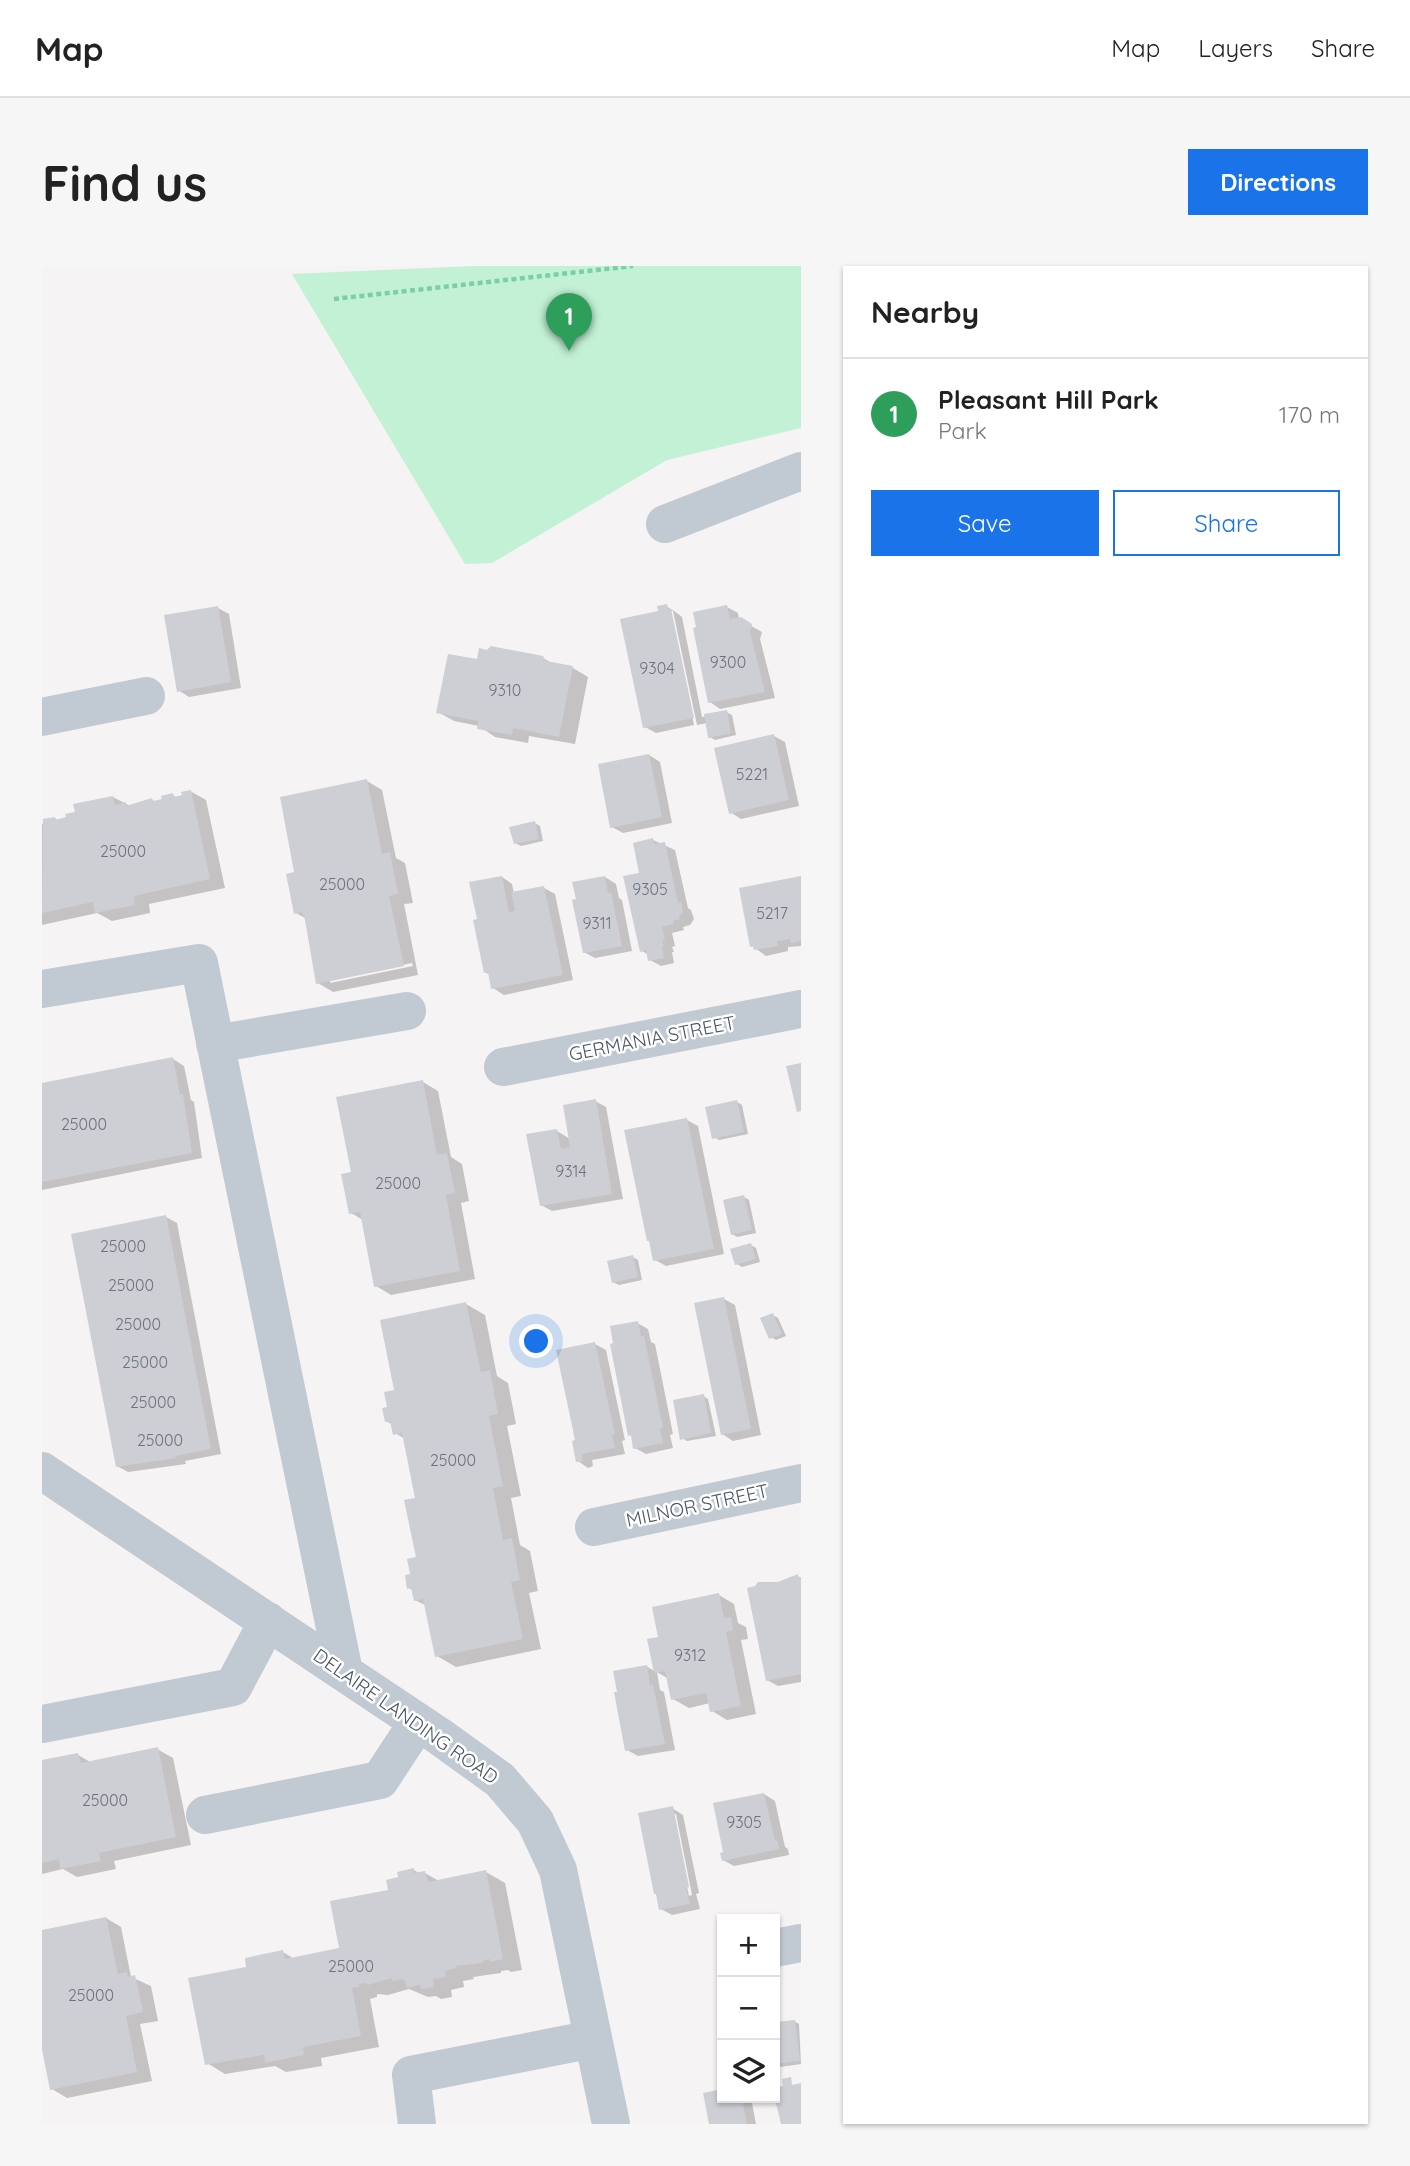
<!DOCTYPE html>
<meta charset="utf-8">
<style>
:root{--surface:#fff;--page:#f6f6f6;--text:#222;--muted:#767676;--line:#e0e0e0;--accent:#1a73e8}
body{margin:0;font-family:Quicksand,sans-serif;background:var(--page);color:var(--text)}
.controls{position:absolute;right:21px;bottom:21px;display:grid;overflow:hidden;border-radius:0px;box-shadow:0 2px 5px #0004}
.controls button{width:63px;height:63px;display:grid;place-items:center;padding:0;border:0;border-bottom:2px solid var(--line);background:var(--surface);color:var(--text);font:35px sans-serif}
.you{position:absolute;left:495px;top:1076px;width:24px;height:24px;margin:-18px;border:5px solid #fff;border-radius:50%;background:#1a73e8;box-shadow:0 0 0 10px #1a73e833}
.badge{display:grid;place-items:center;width:46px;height:46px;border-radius:50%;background:var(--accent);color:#fff;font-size:23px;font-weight:700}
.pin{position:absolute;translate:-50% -58px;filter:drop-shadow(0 2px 4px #0008)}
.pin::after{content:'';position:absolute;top:37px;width:24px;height:21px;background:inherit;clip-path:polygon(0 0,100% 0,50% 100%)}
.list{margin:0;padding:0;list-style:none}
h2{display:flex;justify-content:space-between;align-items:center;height:91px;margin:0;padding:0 28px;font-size:30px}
h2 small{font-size:23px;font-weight:400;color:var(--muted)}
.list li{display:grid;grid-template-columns:46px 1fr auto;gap:21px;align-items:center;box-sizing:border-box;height:112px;padding:0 28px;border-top:2px solid var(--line)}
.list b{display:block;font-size:26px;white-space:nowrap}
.list p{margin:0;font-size:23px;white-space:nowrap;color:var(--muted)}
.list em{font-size:23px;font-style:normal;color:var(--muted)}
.actions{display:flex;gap:14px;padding:21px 28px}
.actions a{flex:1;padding:16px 0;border:2px solid var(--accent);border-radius:0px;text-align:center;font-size:24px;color:var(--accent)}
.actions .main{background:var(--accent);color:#fff}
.icon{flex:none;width:38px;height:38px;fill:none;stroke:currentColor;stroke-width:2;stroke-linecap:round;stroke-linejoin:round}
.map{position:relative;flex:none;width:759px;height:1858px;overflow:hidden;border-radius:0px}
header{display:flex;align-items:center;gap:42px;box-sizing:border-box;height:98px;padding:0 35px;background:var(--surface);border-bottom:2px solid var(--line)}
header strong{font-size:33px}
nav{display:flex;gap:38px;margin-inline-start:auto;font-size:24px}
.intro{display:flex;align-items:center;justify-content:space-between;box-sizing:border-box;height:168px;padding:0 42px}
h1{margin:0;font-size:49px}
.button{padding:18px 32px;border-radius:0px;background:var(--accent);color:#fff;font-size:24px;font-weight:700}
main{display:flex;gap:42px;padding:0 42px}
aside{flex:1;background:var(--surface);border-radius:0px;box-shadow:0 2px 5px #0004}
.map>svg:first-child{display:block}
.green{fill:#c3f1d5}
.shadow{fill:#0003;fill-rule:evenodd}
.building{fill:#cdcfd5}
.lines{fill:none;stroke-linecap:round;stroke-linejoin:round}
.path{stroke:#7ad0a6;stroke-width:4.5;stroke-dasharray:5 3.5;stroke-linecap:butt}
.minor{stroke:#c1cad2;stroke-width:38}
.labels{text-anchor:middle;stroke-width:5;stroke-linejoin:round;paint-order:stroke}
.number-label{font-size:16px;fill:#6b747e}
.street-label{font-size:19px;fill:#4a5661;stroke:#fff}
</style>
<header>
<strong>Map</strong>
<nav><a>Map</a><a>Layers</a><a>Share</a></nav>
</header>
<div class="intro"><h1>Find us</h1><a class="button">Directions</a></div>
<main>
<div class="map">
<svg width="759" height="1858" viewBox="0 0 759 1858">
<rect width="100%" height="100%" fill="#f5f3f3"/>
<path class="green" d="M 432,0 L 759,0 L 759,162 L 625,194 L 450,297 L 423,298 L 250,8 Z"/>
<path class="shadow" d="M 624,340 L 635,347 L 640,351 L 660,451 L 684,446 L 690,449 L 694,469 L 673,474 L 668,471 L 665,457 L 655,459 L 631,345 L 628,345 L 652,459 L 614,467 L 603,461 L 618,347 Z
M 685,341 L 696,347 L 697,353 L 720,366 L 718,373 L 733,432 L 678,443 L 668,436 Z
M 176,342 L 187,348 L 199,422 L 147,431 L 136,424 Z
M 501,392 L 513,399 L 531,402 L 546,411 L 533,478 L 487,470 L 486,477 L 453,471 L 437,460 L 412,455 L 396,446 L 436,395 Z
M 732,470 L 743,476 L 757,540 L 699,553 L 688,546 Z
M 607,489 L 618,496 L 630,557 L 581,567 L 570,561 Z
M 325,515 L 340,524 L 354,592 L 363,597 L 371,637 L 362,638 L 376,709 L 291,726 L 276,717 L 263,652 L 254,647 L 254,608 ZM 370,697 L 371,700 L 288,717 L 288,713 Z
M 148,525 L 164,534 L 183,622 L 107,638 L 108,647 L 70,655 L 55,647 L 0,659 L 0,558 L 13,552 L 16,555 L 71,531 L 88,540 L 110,534 L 114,536 L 130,529 L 136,532 Z
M 493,557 L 498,560 L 501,575 L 479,580 L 473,577 Z
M 611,574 L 633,584 L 646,642 L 649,644 L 652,653 L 648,659 L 641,661 L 642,664 L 630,667 L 633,680 L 630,681 L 632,686 L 630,686 L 632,697 L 619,700 L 608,694 L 607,689 L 600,685 L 600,608 Z
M 460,611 L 470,618 L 472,628 L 502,622 L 513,628 L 531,714 L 462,729 L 451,722 L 448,709 L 443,706 L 437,654 Z
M 563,611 L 574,618 L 577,632 L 580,634 L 590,685 L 553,692 L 542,686 Z
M 759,612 L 759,680 L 746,681 L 746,685 L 724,690 L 710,680 Z
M 131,793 L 142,800 L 149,834 L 152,836 L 160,892 L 0,924 L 0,819 Z
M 381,816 L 396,825 L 409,891 L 420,898 L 427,935 L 419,937 L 433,1013 L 349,1029 L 334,1020 L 321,954 L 309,947 L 311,907 Z
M 553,835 L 564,841 L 581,933 L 510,945 L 499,939 L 515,865 L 528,873 Z
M 695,836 L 700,839 L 706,868 L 677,874 L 672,871 Z
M 645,854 L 656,860 L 682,988 L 624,1000 L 613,994 Z
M 702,931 L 707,934 L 714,967 L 695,971 L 690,968 Z
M 124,951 L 135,957 L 179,1188 L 143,1195 L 144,1198 L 86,1206 L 75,1200 Z
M 709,979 L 714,982 L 718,996 L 700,1001 L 695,998 Z
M 591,991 L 596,994 L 600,1014 L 577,1019 L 571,1016 Z
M 682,1033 L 693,1039 L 719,1169 L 691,1175 L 680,1168 Z
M 424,1038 L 443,1049 L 455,1110 L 466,1117 L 474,1158 L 465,1160 L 479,1230 L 469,1232 L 478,1279 L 488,1285 L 496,1325 L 487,1327 L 499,1383 L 414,1401 L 395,1390 L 385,1340 L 373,1334 L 372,1325 L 367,1322 L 376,1292 L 375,1233 L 363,1173 L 353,1167 L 351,1159 L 344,1155 L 354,1126 Z
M 731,1049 L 736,1052 L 744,1070 L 734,1074 L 729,1071 Z
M 595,1057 L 606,1063 L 609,1076 L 613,1078 L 631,1168 L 628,1169 L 631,1182 L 604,1188 L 593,1182 L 591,1171 L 588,1169 Z
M 553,1078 L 564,1084 L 583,1174 L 580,1175 L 583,1188 L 550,1194 L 551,1200 L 546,1202 L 536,1195 L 535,1175 Z
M 661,1130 L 666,1133 L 674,1170 L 645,1175 L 640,1172 Z
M 756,1310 L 759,1312 L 759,1416 L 736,1420 L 725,1414 L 736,1318 Z
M 677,1329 L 692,1338 L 696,1357 L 704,1361 L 706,1373 L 699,1374 L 714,1448 L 685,1454 L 670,1445 L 668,1437 L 647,1442 L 631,1433 L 627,1413 L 615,1406 L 618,1424 L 622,1426 L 633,1484 L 596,1490 L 585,1484 L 604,1400 L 614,1406 L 618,1372 Z
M 115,1483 L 131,1492 L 149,1579 L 72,1595 L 74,1603 L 35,1611 L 21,1603 L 0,1608 L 0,1496 L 36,1489 L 50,1497 Z
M 722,1528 L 733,1535 L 743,1581 L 746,1583 L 747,1589 L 692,1600 L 681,1594 Z
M 630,1542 L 641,1549 L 657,1627 L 654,1628 L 658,1643 L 630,1649 L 619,1643 ZM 630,1548 L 634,1548 L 650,1629 L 647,1630 Z
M 372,1604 L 378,1608 L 383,1607 L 397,1615 L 444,1606 L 463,1617 L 480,1704 L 469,1706 L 466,1704 L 459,1705 L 459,1707 L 431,1711 L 432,1713 L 421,1715 L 422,1721 L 409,1724 L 410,1731 L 399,1733 L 394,1730 L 386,1731 L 367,1723 L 346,1729 L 335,1728 L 335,1731 L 328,1733 L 337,1781 L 279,1792 L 280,1800 L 244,1806 L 233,1800 L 183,1808 L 165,1797 L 206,1702 L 241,1686 L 252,1693 L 299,1684 L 358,1613 Z
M 64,1652 L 79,1661 L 89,1711 L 109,1720 L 116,1755 L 98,1758 L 110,1815 L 25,1832 L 10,1823 L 0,1774 L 0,1666 Z
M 752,1755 L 757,1758 L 759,1798 L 738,1801 L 733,1797 L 733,1758 Z
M 680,1825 L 680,1832 L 709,1832 L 714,1858 L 669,1858 L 663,1828 Z"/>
<path class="building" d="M 625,338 L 626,343 L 629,343 L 652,452 L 601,462 L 578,353 L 616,345 L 615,340 Z
M 685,339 L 688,353 L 699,351 L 710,358 L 708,366 L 723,426 L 666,437 L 651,362 L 654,361 L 651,346 Z
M 176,340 L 189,416 L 135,426 L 122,349 Z
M 449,380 L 501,390 L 504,395 L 531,400 L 517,471 L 471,462 L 470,469 L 435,463 L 436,455 L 394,447 L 406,388 L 435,393 L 437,382 L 445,384 Z
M 685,444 L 689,467 L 666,472 L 662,448 Z
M 732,468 L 747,534 L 687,548 L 672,482 Z
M 607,488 L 620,551 L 568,562 L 556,498 Z
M 325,513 L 340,588 L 348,586 L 356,628 L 347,630 L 362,700 L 274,718 L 263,654 L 260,646 L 252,648 L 244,608 L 252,606 L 238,531 Z
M 149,524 L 168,613 L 92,630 L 93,639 L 53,647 L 51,636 L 0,647 L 1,553 L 13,551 L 13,554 L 24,551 L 23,548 L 33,546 L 31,538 L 71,530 L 73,539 L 84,536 L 84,540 L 110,532 L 111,535 L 120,533 L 119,530 L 131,527 L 132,531 L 140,529 L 139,526 Z
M 493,555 L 497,573 L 472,578 L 467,561 Z
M 611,572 L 612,578 L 623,576 L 636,637 L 639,636 L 641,646 L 637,650 L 638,653 L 631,655 L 632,658 L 620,661 L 623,674 L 620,675 L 622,680 L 620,680 L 622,692 L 606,695 L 604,684 L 598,686 L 581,610 L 597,607 L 591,577 Z
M 460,610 L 467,646 L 473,645 L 469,626 L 502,620 L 521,709 L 449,723 L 446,706 L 442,707 L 431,654 L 435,653 L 427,616 Z
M 563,610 L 566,627 L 569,626 L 580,680 L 541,687 L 530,634 L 534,633 L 530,616 Z
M 759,610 L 759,675 L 749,677 L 748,673 L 735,675 L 736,680 L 712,684 L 711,680 L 708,681 L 697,622 Z
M 131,791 L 138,828 L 141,828 L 150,887 L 0,916 L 0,817 Z
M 759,797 L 759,845 L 755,846 L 744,800 Z
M 381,814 L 395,889 L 405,887 L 413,927 L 404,929 L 418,1005 L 332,1021 L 318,946 L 307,948 L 299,908 L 309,906 L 294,831 Z
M 554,833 L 570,928 L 498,940 L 484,868 L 515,863 L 519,883 L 528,881 L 521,839 Z
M 695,834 L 702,866 L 670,873 L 663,841 Z
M 645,852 L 672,983 L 611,995 L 607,975 L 605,975 L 582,864 Z
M 702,929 L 710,964 L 689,969 L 681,934 Z
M 124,949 L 169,1183 L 133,1190 L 134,1192 L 74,1201 L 29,968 Z
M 709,977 L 714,993 L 693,999 L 688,983 Z
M 591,989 L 596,1011 L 570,1017 L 565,995 Z
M 682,1031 L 709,1163 L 679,1169 L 652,1037 Z
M 424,1036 L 439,1106 L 448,1104 L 456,1148 L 447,1150 L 461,1220 L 451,1222 L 461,1274 L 470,1272 L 478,1314 L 469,1316 L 481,1373 L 393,1391 L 381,1333 L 372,1335 L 369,1322 L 365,1323 L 363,1309 L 368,1308 L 365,1293 L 374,1291 L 362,1234 L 373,1232 L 360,1167 L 351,1169 L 348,1155 L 343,1156 L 340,1142 L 345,1141 L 342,1126 L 352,1124 L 338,1054 Z
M 731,1047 L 740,1068 L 727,1073 L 718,1052 Z
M 596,1055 L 599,1070 L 602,1070 L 621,1162 L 618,1163 L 621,1177 L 591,1183 L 589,1169 L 586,1170 L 568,1078 L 571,1077 L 568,1060 Z
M 553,1076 L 573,1168 L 570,1169 L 573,1182 L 540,1188 L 541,1195 L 534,1196 L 530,1175 L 533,1174 L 514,1084 Z
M 662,1128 L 669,1167 L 638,1174 L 631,1134 Z
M 756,1308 L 756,1311 L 759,1311 L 759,1408 L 724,1415 L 705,1322 L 713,1320 L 716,1316 L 736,1316 Z
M 677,1327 L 682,1352 L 689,1351 L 691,1364 L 684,1366 L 699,1440 L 668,1446 L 664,1427 L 629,1434 L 623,1405 L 612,1407 L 605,1373 L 616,1371 L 610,1341 Z
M 605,1399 L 608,1419 L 611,1418 L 623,1478 L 583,1485 L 572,1426 L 575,1426 L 571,1405 Z
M 116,1481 L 134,1571 L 57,1587 L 59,1595 L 18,1603 L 17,1593 L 0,1597 L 0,1494 L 36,1487 L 39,1497 Z
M 722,1527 L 733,1575 L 736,1575 L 737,1583 L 680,1595 L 678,1587 L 681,1586 L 671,1537 Z
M 631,1540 L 647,1621 L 644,1622 L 648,1638 L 617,1644 L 614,1628 L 612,1628 L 596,1547 Z
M 372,1602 L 372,1607 L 383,1605 L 386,1616 L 444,1604 L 461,1693 L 448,1696 L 448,1693 L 441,1695 L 441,1697 L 413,1700 L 414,1702 L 403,1705 L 404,1711 L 391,1713 L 392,1721 L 379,1723 L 378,1719 L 365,1722 L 362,1713 L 350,1715 L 350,1712 L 326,1719 L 324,1717 L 317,1718 L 317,1721 L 310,1722 L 319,1770 L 261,1781 L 262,1789 L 223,1797 L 222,1789 L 163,1799 L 146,1712 L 204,1701 L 203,1692 L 241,1684 L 243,1693 L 297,1682 L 288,1635 L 346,1624 L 344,1614 L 356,1611 L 355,1606 Z
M 64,1651 L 76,1708 L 85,1706 L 86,1711 L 93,1709 L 101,1746 L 84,1750 L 95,1806 L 8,1824 L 0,1783 L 0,1664 Z
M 753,1754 L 758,1795 L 733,1798 L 733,1756 Z
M 749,1811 L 750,1819 L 759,1817 L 759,1858 L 739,1858 L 733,1833 L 737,1832 L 735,1821 L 741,1820 L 740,1813 Z
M 680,1823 L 680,1832 L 700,1832 L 705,1858 L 667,1858 L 661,1827 Z"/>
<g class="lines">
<path class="path" d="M 292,33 L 591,0"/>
<path class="minor" d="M 623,258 L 759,205
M 0,451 L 104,430
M 0,723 L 157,697 L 302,1406
M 173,778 L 365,745
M 461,801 L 759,743
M 0,1205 L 397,1470 L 458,1514 L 493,1555 L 516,1604 L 569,1858
M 552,1261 L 759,1217
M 0,1458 L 191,1421 L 226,1355
M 163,1549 L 338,1514 L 376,1456
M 733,1682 L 759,1677
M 375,1858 L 369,1809 L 551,1773"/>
</g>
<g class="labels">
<g class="number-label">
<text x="686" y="402">9300</text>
<text x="615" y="408">9304</text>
<text x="463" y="430">9310</text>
<text x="710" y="514">5221</text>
<text x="81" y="591">25000</text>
<text x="300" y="624">25000</text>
<text x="608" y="629">9305</text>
<text x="730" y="653">5217</text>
<text x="555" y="663">9311</text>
<text x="42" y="864">25000</text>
<text x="529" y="911">9314</text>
<text x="356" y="923">25000</text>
<text x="81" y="986">25000</text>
<text x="89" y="1025">25000</text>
<text x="96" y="1064">25000</text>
<text x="103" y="1102">25000</text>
<text x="111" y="1142">25000</text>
<text x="118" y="1180">25000</text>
<text x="411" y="1200">25000</text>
<text x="648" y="1395">9312</text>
<text x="63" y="1540">25000</text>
<text x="702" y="1562">9305</text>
<text x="309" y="1706">25000</text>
<text x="49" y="1735">25000</text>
</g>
<g class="street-label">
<text transform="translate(610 772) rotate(-11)" y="7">GERMANIA STREET</text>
<text transform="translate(655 1239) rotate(-12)" y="7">MILNOR STREET</text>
<text transform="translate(364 1450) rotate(35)" y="7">DELAIRE LANDING ROAD</text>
</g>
</g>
</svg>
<div class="controls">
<button>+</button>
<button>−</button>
<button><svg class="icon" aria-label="layers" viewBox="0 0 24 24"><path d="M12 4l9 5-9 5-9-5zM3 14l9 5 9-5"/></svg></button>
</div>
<div class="you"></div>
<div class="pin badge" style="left:527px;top:85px;background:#2e9e5b">1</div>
</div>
<aside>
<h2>Nearby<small></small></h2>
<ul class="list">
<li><span class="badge" style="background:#2e9e5b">1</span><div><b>Pleasant Hill Park</b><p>Park</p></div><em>170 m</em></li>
</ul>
<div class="actions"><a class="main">Save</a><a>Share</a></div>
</aside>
</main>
